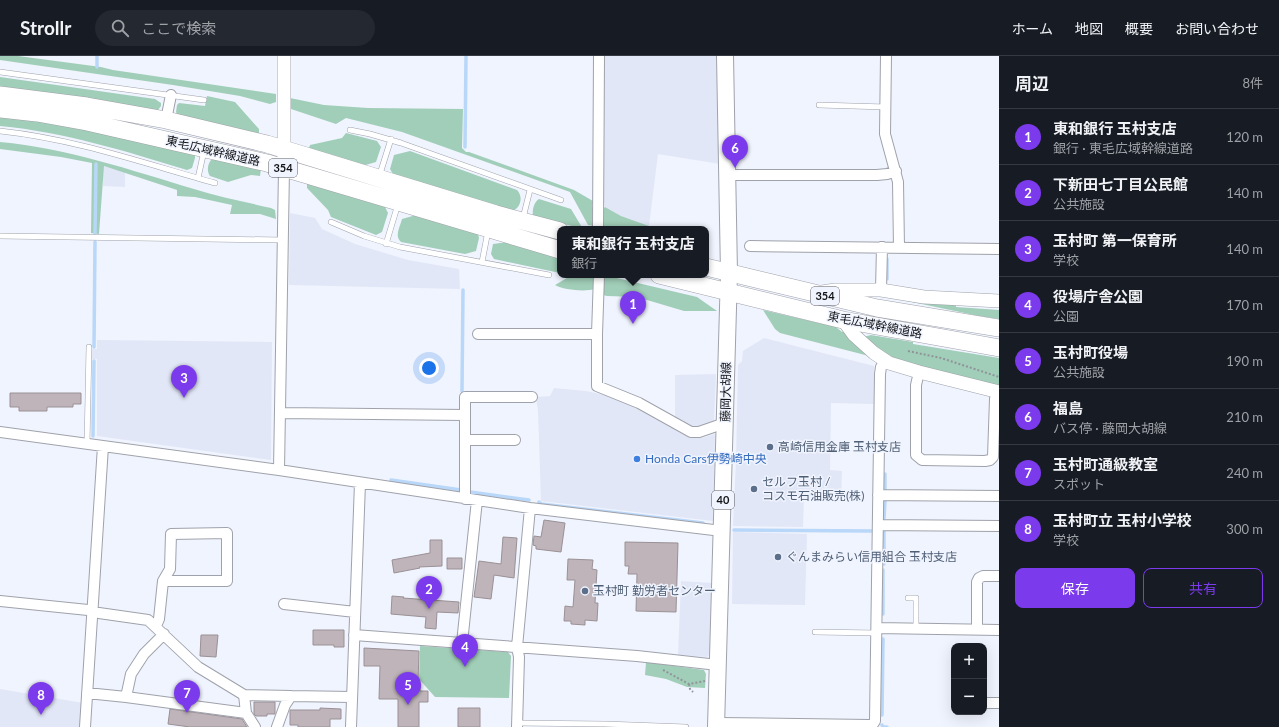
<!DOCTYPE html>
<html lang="ja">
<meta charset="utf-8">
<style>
:root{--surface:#171b24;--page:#242831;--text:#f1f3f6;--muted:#9ea1a6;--line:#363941;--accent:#7c3aed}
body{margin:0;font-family:Lato,"Noto Sans JP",sans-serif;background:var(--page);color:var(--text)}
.controls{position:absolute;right:12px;bottom:12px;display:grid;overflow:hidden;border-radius:8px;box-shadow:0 4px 16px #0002}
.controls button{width:36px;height:36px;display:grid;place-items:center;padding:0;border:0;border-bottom:1px solid var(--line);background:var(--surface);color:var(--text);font:20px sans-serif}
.you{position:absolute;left:429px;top:312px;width:14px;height:14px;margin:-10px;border:3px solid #fff;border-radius:50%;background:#1a73e8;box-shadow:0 0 0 6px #1a73e833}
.badge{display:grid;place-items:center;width:26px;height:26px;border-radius:50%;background:var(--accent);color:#fff;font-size:13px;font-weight:700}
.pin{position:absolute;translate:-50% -33px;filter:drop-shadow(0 1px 2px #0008)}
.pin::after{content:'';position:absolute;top:21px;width:14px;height:12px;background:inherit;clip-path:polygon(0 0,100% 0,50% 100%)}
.popup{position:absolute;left:557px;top:170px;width:152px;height:52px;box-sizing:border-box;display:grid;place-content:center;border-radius:8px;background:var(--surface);filter:drop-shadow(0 1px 3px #0005);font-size:13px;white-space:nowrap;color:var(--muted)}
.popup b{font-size:15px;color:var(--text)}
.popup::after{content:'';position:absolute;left:50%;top:100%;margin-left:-8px;border:8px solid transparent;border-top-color:var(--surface)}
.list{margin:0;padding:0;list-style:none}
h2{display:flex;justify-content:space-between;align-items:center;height:52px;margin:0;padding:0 16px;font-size:17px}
h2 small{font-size:13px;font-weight:400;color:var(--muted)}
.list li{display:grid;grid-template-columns:26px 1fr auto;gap:12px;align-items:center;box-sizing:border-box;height:56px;padding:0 16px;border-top:1px solid var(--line)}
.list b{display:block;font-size:15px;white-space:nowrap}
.list p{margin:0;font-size:13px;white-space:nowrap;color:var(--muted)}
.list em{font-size:13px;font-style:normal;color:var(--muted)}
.actions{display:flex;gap:8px;padding:12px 16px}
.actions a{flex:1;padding:9px 0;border:1px solid var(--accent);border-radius:8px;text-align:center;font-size:14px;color:var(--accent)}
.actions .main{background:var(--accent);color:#fff}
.icon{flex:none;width:22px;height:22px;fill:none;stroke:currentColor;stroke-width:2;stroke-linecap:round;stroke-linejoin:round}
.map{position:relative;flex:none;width:999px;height:671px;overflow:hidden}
header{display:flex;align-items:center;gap:24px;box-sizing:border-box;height:56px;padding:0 20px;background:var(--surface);border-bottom:1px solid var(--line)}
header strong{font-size:19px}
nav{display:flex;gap:22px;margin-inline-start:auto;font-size:14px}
.search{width:280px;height:36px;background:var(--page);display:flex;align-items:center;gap:10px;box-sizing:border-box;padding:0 14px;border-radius:22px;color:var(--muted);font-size:15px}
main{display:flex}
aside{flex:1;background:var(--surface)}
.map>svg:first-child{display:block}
.built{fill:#e2e7f8}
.green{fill:#a1ceb8}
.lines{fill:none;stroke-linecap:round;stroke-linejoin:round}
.stream{stroke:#b9d7f8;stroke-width:3.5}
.building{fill:#beb4b9;stroke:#9a9095}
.service-casing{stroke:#9fa2ab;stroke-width:6}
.minor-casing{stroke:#9fa2ab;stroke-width:12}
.tertiary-casing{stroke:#9fa2ab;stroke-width:14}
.primary-casing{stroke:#9fa2ab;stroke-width:18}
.trunk-casing{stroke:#9fa2ab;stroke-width:18}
.path{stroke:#90939a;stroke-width:2;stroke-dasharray:2 2;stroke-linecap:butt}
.service{stroke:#fff;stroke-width:5}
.minor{stroke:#fff;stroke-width:10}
.tertiary{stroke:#fff;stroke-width:13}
.primary{stroke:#fff;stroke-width:16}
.trunk{stroke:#fff;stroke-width:17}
.service-dot{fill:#5c6f8a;stroke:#f0f4fe;stroke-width:1.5}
.shop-dot{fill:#3f7fe0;stroke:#f0f4fe;stroke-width:1.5}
.labels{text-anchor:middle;stroke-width:3;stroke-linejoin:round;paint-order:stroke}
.shield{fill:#f0f4fe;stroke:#55565c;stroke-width:1}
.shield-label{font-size:11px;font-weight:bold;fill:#121316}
.street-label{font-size:12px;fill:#121316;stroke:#f0f4fe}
.service-label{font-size:12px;fill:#4e5e75;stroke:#f0f4fe;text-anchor:start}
.shop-label{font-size:12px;fill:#366cbe;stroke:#f0f4fe;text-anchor:start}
</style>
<header>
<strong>Strollr</strong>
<div class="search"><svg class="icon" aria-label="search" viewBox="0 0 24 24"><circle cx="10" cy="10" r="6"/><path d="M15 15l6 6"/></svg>ここで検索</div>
<nav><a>ホーム</a><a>地図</a><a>概要</a><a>お問い合わせ</a></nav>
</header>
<main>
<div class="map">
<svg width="999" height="671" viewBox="0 0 999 671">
<rect width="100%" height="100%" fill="#f0f4fe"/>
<path class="built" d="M 604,0 L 716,0 L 720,108 L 658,98 L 649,170 L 621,160 L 605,151 L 602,136 Z
M 103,110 L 125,116 L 125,131 L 103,130 Z
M 290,157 L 315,162 L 322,173 L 355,188 L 408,204 L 459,213 L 460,233 L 289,229 Z
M 764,282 L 874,310 L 874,348 L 831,347 L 830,414 L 842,415 L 841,441 L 804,440 L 803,471 L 733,470 L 736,404 L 738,309 L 742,305 L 743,295 Z
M 97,284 L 272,286 L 271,404 L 97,380 L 97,303 L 92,303 L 92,293 L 97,293 Z
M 716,318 L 714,365 L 701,372 L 691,371 L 675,362 L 675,319 Z
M 554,332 L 586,335 L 618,342 L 646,354 L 680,377 L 691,381 L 702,382 L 715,378 L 713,465 L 541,445 L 538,355 L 536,341 L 550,340 Z
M 733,476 L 807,478 L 805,549 L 732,548 Z
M 681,525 L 713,527 L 711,597 L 707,601 L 678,599 Z
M 0,633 L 83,647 L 83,671 L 0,671 Z"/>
<path class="green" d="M 0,0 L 18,0 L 101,11 L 113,14 L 276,38 L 276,46 L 270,48 L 240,40 L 173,29 L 0,4 Z
M 0,21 L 155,43 L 161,47 L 161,50 L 158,54 L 156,55 L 0,31 Z
M 207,40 L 235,46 L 259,73 L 259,80 L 177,58 L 176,56 L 177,49 L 179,47 L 205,50 Z
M 290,42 L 324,49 L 368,52 L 463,53 L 462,92 L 466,96 L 469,96 L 574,134 L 593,145 L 592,151 L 594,152 L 594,170 L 588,169 L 570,136 L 402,76 L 346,62 L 336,68 L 291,53 Z
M 0,60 L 80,72 L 195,99 L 195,102 L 192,112 L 187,114 C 125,95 64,76 0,70 Z
M 346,77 L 377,85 L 381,91 L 376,106 L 362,110 L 309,92 L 310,89 L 342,82 Z
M 0,86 C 67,92 130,114 194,133 C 219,141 245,146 271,152 L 275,154 L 276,163 L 260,158 L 230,158 L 232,149 L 195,141 L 177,140 L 177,134 L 104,110 L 99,178 L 91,177 L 92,107 L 61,101 L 0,93 Z
M 410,95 L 517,134 C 524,141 520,153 512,155 L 393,118 L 390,113 L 394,99 Z
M 213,102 L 261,113 L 260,120 L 251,119 L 228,126 L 210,120 C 206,114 208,106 213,102 Z
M 307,127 L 385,151 L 388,157 L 382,176 L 376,179 L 331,161 L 328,154 L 307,132 Z
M 539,143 L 571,153 L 583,173 L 533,160 C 532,154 534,146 539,143 Z
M 605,151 L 621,160 L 649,170 L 648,173 L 603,173 L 604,152 Z
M 416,159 L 478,178 L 479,182 L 476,195 L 465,198 L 401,186 C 394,180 400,171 402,163 Z
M 508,186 L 560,201 L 560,217 L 494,203 L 491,198 L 493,188 Z
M 572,219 L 594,219 L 594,233 C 586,236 563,234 555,229 Z
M 604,219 L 697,241 L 717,255 L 684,255 L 637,241 L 607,240 L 603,239 Z
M 888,241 L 956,249 L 956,251 L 999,254 L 999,263 L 979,260 Z
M 763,254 L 836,271 L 842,276 L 844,275 L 869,300 L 780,277 L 775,273 Z
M 871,279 L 913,286 L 913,288 L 999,302 L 999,331 L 901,306 L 883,298 L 863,281 Z
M 420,590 L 508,596 L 511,600 L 509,642 L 435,641 L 419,623 Z
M 646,606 L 704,614 L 706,618 L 705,632 L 687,631 L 666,623 L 645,619 Z"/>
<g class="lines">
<path class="stream" d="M 97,11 L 97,0
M 465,91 L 466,0
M 95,177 L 96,108
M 887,203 L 887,223
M 94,291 L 95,186
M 462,335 L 463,234
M 93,380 L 94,305
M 391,424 L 461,434 L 461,430
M 885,434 L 885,418
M 470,436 L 529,444
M 539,446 L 541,448 L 703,467
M 884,462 L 885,445
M 734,474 L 872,475
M 884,508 L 884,474
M 883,558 L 883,514
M 882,659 L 883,583
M 882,669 L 883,671 L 887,671"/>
</g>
<path class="building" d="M 10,337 L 81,337 L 81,348 L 73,348 L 73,351 L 47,351 L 47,355 L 19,355 L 19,351 L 10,351 Z
M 544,464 L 565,467 L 561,496 L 536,493 L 536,490 L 533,489 L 534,480 L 541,481 Z
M 503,481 L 517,482 L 514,522 L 494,519 L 491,543 L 474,541 L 479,505 L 501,508 Z
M 430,484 L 442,484 L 442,510 L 419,511 L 420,512 L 394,517 L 392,504 L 430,497 Z
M 625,486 L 678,487 L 676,556 L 636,555 L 637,518 L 628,518 L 629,510 L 625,510 Z
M 447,502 L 462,502 L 462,513 L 447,513 Z
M 568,503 L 593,504 L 592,513 L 597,514 L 595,547 L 598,547 L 597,565 L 585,564 L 585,569 L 571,568 L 571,565 L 564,565 L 565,550 L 573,551 L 575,524 L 567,524 Z
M 392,540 L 404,541 L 403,542 L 459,546 L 458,557 L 437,556 L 436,573 L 425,572 L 426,561 L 391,558 Z
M 313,574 L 344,574 L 344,591 L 334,591 L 334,589 L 313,589 Z
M 201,579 L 218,579 L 216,601 L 200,600 Z
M 364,592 L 419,595 L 418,627 L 420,627 L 420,635 L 428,635 L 428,646 L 419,646 L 419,671 L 398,671 L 398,643 L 379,643 L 380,610 L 364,610 Z
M 254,646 L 275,646 L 275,658 L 267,658 L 267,660 L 256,660 L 254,658 Z
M 320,652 L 341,653 L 341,663 L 330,663 L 330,671 L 298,671 L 298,669 L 290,669 L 290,654 L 320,654 Z
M 458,652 L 480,652 L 480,671 L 458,671 Z
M 170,653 L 242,663 L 247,671 L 190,671 L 168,668 Z"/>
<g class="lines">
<defs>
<path id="service" d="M 0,16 L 204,44
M 819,49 L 886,51
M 350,74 L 370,78 L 401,87 L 561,144
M 0,75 C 75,83 143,107 215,127
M 379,121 L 391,83
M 198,122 L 204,95
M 523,162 L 530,134
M 331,166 L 364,180 L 400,191 L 549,219
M 0,180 L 282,184
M 386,188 L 398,148
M 482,206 L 488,175
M 87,388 L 89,291
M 908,542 L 916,542 L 916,573
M 815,576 L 877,577
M 517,667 L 605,668 L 686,671"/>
<path id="minor" d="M 886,0 L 885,78 L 898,126 L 899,192
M 166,64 L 171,39
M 728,119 L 877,119 L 887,118 L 896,115
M 598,173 L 599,0
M 750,190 L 999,193
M 599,219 L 597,278 L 597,330 L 639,347 L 691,376 L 699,376 L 725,367
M 881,234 L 882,191
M 478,278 L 597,278
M 919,316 L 916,329 L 916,399 L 922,404 L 985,405 L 990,404 L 993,401 L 995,343 L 997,336
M 281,357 L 465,359
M 0,376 L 279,414 L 530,452 L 722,475
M 465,384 L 515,384
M 279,414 L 284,113
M 878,439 L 999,440
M 465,443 L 465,341 L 532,341
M 878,469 L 999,470
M 0,545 L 88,554 L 99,557 L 148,564 L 198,611 L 244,639 L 291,640
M 284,548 L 355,556
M 156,570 L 159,563 L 163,525 L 170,513 L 171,478 L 227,477 L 227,525 L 163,525
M 877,572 L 999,574
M 977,573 L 977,526 L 979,522 L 983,520 L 999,520
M 354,579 L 637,600 L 718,609
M 462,587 L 477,444
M 87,637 L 126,641 L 246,657 L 244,639
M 126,641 L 131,618 L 144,598 L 164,578
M 984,647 L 999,647
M 246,657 L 255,671
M 717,667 L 869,669 L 873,668 L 875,665 L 880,318 L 881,311 L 885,305
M 85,671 L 103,390
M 277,671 L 285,649 L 291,640 L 352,641
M 351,671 L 360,427
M 517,671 L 519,601 L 517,591 L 530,452"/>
<path id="tertiary" d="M 284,102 L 284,0
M 822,236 L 835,234 L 881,234 L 924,241 L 999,245
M 843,264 L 854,279 L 874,297 L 889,307 L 919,316 L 999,336"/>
<path id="primary" d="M 716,671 L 729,217 L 725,0"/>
<path id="trunk" d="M 0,39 L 87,50 L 166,64 L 267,88 L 496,158 L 560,175
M 0,53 L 37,57 L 87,66 L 267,107 L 560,194
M 706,211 L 877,252 L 999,272
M 659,219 L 843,264 L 999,292"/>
</defs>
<use href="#service" class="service-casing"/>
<use href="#minor" class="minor-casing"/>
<use href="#tertiary" class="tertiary-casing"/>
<use href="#primary" class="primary-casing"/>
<use href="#trunk" class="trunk-casing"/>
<path class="path" d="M 908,295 L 941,302 L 999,321
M 663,614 L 689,628 L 705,625
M 689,628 L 690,633 L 693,636"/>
<use href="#service" class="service"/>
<use href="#minor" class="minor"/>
<use href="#tertiary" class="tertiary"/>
<use href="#primary" class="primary"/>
<use href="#trunk" class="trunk"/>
</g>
<g class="service-dot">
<circle cx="770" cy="391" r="4"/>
<circle cx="754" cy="433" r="4"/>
<circle cx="778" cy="501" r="4"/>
<circle cx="585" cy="535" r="4"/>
</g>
<circle class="shop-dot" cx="637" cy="403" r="4"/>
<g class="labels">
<g class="shield">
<rect x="269" y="103" width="28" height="18" rx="3"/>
<rect x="811" y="231" width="28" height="18" rx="3"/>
<rect x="712" y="435" width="22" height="18" rx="3"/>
</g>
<g class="shield-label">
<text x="283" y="116">354</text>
<text x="825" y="244">354</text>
<text x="723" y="448">40</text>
</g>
<g class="street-label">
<text transform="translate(213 95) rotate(13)" y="4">東毛広域幹線道路</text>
<text transform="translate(875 269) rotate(11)" y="4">東毛広域幹線道路</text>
<text transform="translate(726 336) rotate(-89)" y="4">藤岡大胡線</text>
</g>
<g class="service-label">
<text x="778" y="395">高崎信用金庫 玉村支店</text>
<text x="762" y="430">セルフ玉村 /<tspan x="762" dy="14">コスモ石油販売(株)</tspan></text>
<text x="786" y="505">ぐんまみらい信用組合 玉村支店</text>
<text x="593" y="539">玉村町 勤労者センター</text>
</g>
<g class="shop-label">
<text x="645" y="407">Honda Cars伊勢崎中央</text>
</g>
</g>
</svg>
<div class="controls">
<button>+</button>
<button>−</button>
</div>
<div class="you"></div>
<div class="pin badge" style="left:633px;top:268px">1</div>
<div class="popup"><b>東和銀行 玉村支店</b>銀行</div>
<div class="pin badge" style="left:429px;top:553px">2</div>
<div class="pin badge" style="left:184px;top:342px">3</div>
<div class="pin badge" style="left:465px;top:611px">4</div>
<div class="pin badge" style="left:408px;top:649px">5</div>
<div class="pin badge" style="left:735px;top:112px">6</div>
<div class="pin badge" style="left:187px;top:657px">7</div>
<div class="pin badge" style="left:41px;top:659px">8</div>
</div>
<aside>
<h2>周辺<small>8件</small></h2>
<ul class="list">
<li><span class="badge">1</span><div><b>東和銀行 玉村支店</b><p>銀行 · 東毛広域幹線道路</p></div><em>120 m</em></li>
<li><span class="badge">2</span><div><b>下新田七丁目公民館</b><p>公共施設</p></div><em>140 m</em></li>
<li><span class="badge">3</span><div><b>玉村町 第一保育所</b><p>学校</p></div><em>140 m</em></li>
<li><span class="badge">4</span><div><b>役場庁舎公園</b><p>公園</p></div><em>170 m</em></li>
<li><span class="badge">5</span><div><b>玉村町役場</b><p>公共施設</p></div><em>190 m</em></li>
<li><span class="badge">6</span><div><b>福島</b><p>バス停 · 藤岡大胡線</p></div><em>210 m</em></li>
<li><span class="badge">7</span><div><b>玉村町通級教室</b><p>スポット</p></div><em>240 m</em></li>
<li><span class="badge">8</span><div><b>玉村町立 玉村小学校</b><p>学校</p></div><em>300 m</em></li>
</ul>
<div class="actions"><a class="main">保存</a><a>共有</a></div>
</aside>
</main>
